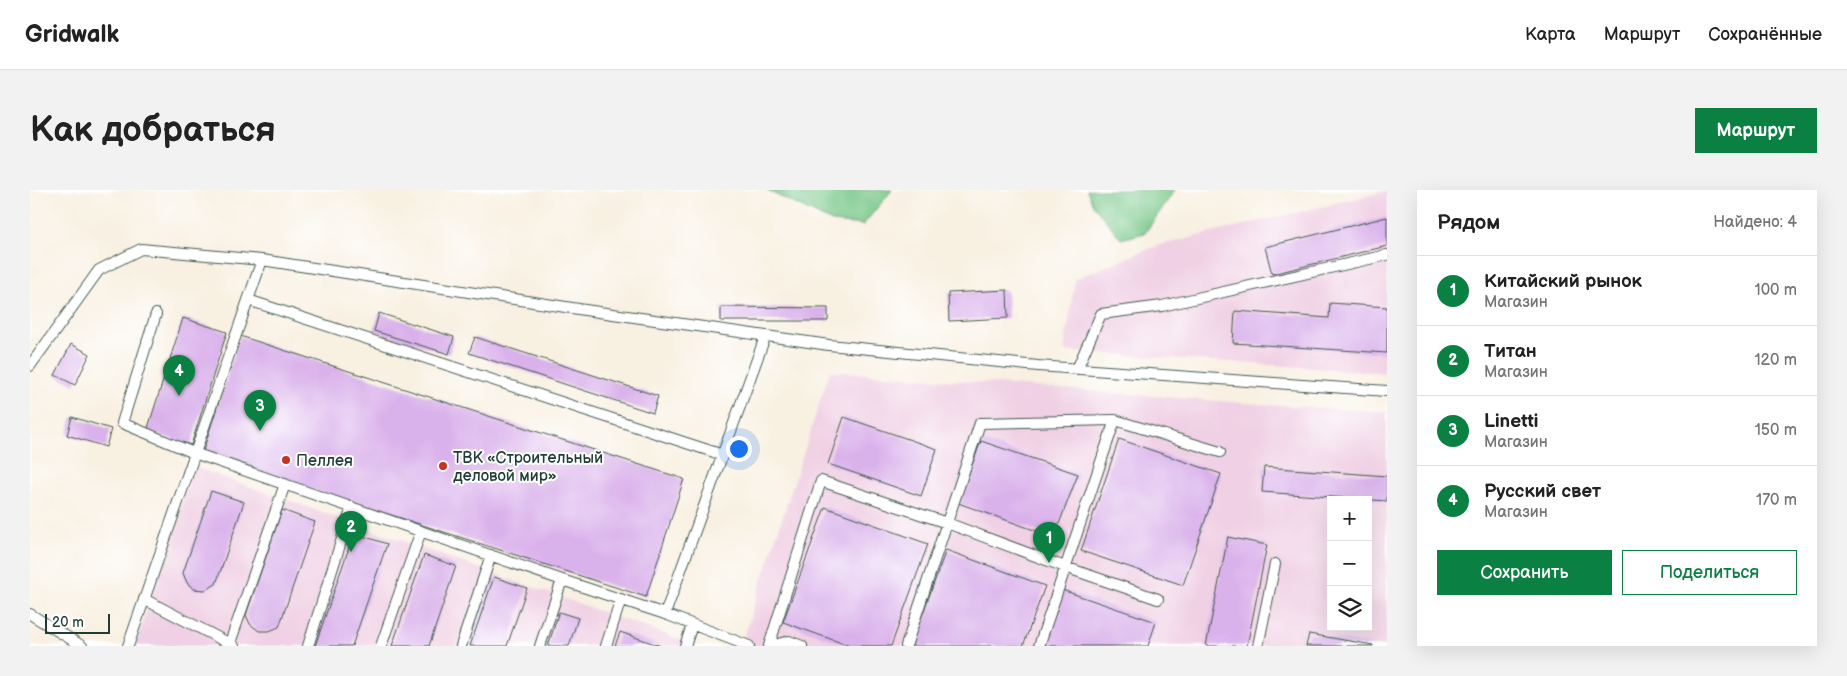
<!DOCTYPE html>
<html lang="ru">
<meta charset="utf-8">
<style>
:root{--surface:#fff;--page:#f2f2f2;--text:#222;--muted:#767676;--line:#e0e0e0;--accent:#0b8043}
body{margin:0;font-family:"Balsamiq Sans",sans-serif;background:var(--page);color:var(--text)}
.controls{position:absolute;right:15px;bottom:15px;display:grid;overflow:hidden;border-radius:0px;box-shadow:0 5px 20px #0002}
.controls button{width:45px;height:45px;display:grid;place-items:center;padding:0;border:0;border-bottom:1px solid var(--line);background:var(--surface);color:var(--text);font:25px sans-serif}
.scale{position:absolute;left:15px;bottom:12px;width:65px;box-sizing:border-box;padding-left:5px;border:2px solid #1f3d34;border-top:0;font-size:14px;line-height:18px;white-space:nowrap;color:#1f3d34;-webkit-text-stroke:4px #fff;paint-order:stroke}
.you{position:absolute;left:708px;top:258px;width:18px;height:18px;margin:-12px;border:4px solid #fff;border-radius:50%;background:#1a73e8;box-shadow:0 0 0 8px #1a73e833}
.badge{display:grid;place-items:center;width:32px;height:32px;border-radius:50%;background:var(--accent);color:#fff;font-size:16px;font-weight:700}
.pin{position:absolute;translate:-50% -41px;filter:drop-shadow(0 1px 2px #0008)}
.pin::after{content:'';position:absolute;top:26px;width:18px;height:15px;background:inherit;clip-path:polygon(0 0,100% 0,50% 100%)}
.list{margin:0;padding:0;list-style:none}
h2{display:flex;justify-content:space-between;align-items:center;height:65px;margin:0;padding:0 20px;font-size:21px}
h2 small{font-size:16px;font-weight:400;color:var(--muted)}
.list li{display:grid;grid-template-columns:32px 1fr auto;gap:15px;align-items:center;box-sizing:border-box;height:70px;padding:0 20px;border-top:1px solid var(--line)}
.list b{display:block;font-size:19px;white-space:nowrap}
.list p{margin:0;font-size:16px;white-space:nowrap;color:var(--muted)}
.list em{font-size:16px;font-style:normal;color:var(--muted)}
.actions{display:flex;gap:10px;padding:15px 20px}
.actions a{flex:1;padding:11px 0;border:1px solid var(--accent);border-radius:0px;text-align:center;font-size:18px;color:var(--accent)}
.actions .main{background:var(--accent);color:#fff}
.icon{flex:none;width:28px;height:28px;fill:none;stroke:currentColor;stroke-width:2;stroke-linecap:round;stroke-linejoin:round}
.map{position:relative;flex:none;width:1357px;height:456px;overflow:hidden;border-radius:0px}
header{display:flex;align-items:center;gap:30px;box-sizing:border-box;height:70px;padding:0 25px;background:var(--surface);border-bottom:1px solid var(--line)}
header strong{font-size:24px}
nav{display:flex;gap:28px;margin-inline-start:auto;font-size:18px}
.intro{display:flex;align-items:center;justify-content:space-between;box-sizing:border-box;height:120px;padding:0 30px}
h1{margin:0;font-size:35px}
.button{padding:12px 22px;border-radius:0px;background:var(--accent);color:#fff;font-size:18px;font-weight:700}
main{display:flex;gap:30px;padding:0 30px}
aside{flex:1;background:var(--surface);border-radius:0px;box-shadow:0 5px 20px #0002}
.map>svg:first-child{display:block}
.built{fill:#f0d0e4;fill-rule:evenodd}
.green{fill:#78c788;stroke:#4c825e}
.building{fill:#dab2eb}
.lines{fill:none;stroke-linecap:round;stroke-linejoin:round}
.service-casing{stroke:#40584e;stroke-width:12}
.service{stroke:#fff;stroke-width:10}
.poi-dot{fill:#c8321e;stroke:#fff;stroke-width:2}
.labels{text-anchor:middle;stroke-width:4;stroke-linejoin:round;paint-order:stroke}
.poi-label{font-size:16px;fill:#1f3d34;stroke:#fff;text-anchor:start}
</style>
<header>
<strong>Gridwalk</strong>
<nav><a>Карта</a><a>Маршрут</a><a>Сохранённые</a></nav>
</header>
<div class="intro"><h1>Как добраться</h1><a class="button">Маршрут</a></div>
<main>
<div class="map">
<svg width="1357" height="456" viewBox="0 0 1357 456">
<rect width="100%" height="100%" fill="#fff"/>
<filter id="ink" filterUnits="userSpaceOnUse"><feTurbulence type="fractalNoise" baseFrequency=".02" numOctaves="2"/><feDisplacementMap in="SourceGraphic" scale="10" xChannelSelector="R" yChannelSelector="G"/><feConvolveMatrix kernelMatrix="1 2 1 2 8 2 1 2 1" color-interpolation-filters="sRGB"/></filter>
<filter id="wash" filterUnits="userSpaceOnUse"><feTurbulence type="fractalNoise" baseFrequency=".0096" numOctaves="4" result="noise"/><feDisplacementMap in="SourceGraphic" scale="20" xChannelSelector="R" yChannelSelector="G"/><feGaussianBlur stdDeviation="1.12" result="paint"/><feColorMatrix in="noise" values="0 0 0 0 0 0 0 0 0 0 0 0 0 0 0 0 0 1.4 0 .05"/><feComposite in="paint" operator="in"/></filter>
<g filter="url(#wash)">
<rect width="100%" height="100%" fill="#f8f0e1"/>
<path class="built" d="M 1357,1 L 1357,183 L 1034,161 L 1045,89 L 1126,56 Z
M 800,181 L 1227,214 L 1357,222 L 1357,456 L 711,456 ZM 1301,310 L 1338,310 L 1338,437 L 1301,437 Z
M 164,277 L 668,456 L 105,456 Z"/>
<path class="green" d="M 736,0 L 862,0 L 833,35 L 802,32 Z
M 1057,0 L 1145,0 L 1115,43 L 1091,49 L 1063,15 Z"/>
<g id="blocks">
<path class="building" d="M 1357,27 L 1357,56 L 1242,84 L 1235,57 Z
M 977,100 L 978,128 L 919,131 L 918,103 Z
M 1300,113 L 1357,117 L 1357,163 L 1203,153 L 1205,121 L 1299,128 Z
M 691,117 L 798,118 L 798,131 L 691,131 Z
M 349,123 L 424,147 L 419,164 L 344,141 Z
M 153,128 L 197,142 L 161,255 L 117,241 Z
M 210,146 L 654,289 L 616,407 L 172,264 Z
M 445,147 L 628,206 L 623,223 L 439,163 Z
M 41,154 L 60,164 L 45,195 L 25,185 Z
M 42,227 L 81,239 L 76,257 L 37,245 Z
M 814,227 L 907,259 L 891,306 L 798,274 Z
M 1089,249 L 1191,284 L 1153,395 L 1051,361 Z
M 951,251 L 1048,284 L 1024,347 L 928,313 Z
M 1234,277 L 1357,286 L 1357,311 L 1232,302 Z
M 181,301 L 214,312 L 186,394 L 175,400 L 164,399 L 157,393 L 153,383 Z
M 795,317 L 898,354 L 861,456 L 820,456 L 753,432 Z
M 252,320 L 285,332 L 249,437 L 239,441 L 229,441 L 220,434 L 216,425 Z
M 324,343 L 357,354 L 322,456 L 285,456 Z
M 1198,347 L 1237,355 L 1217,456 L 1176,456 Z
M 916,360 L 1015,396 L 993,456 L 881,456 Z
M 394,365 L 426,376 L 399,456 L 362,456 Z
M 464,387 L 497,398 L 477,456 L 440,456 Z
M 1032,400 L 1126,432 L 1118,456 L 1013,456 Z
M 529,422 L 548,428 L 539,456 L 518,456 Z
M 590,442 L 631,456 L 585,456 Z
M 1279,444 L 1343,455 L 1343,456 L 1276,456 Z"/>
</g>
</g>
<g filter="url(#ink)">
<use href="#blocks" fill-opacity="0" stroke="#40584e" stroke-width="1"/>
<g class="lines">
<defs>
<path id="service" d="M 218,110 L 693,265
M 126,124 L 92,233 L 164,263 L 532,390
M 0,176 L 69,80 L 111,59 L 232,70 L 555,120 L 799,155 L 1008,176 L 1357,201
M 1047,179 L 1071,124 L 1132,116 L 1357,65
M 114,409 L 204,456
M 0,424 L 52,456
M 635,424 L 719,456
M 200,453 L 255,294
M 98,456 L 232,70
M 278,456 L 322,317
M 351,456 L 391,341
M 431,456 L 461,365
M 510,456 L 532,390 L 635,424 L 735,147
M 576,456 L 591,409
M 655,456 L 662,435
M 739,456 L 791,291 L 917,333 L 1035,377 L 1128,409
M 741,456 L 759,451 L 772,456
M 876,456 L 950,233 L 1085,230
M 1009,456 L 1085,230 L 1190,262
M 1228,456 L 1245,374"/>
</defs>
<use href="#service" class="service-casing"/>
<use href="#service" class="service"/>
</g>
</g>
<g class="poi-dot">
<circle cx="256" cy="270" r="5"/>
<circle cx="413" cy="276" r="5"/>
</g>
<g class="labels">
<g class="poi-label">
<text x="423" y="273">ТВК «Строительный<tspan x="423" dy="18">деловой мир»</tspan></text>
<text x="266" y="276">Пеллея</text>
</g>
</g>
</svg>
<div class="controls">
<button>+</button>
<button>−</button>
<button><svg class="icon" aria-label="layers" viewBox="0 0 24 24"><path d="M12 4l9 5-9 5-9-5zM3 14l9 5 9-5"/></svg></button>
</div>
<div class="scale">20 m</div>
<div class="you"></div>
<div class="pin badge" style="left:1019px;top:373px">1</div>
<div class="pin badge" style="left:321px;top:362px">2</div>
<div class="pin badge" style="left:230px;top:241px">3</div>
<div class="pin badge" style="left:149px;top:206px">4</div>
</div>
<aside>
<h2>Рядом<small>Найдено: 4</small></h2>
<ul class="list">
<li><span class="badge">1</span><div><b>Китайский рынок</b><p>Магазин</p></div><em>100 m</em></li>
<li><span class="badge">2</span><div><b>Титан</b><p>Магазин</p></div><em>120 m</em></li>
<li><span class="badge">3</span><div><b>Linetti</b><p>Магазин</p></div><em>150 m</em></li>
<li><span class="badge">4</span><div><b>Русский свет</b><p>Магазин</p></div><em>170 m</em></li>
</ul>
<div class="actions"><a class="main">Сохранить</a><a>Поделиться</a></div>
</aside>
</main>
